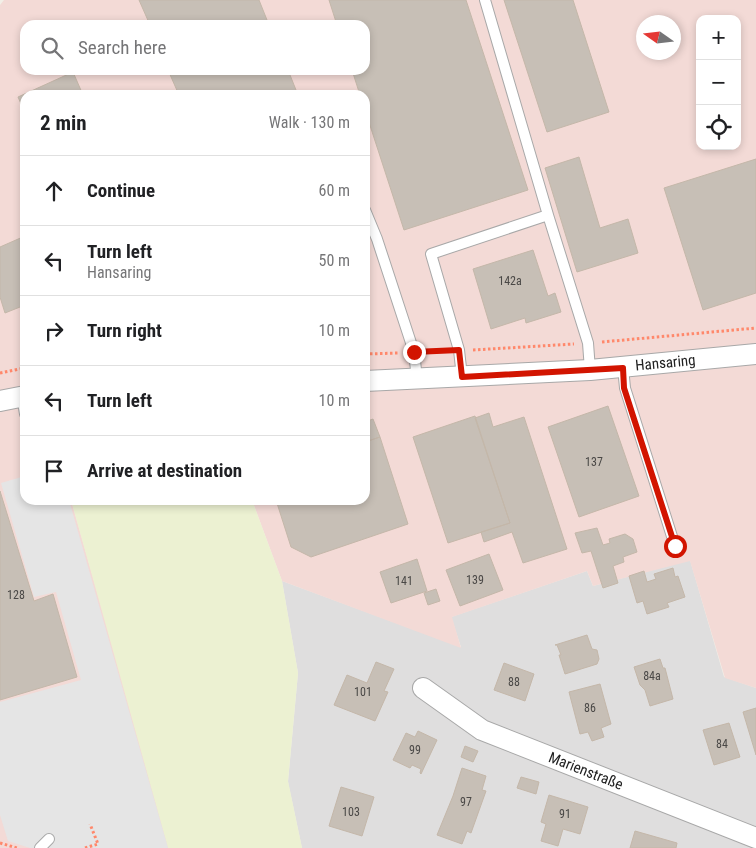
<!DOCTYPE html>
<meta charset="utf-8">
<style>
:root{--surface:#fff;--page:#f2f2f2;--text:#202124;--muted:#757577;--line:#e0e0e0}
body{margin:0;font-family:"Roboto Condensed",sans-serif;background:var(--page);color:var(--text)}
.controls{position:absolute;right:15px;top:15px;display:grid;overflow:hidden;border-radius:10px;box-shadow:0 2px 8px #0003}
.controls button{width:45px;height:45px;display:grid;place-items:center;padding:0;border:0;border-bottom:1px solid var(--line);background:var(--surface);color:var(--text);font:25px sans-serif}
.compass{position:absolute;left:636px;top:15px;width:45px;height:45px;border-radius:50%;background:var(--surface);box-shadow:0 2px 8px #0003;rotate:284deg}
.stop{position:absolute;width:15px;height:15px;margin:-11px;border:4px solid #d21400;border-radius:50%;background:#fff}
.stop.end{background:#d21400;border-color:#fff;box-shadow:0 1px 5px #0008}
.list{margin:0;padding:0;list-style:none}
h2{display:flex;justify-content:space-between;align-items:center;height:65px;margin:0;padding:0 20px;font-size:21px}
h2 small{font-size:16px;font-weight:400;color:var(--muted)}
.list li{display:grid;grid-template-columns:32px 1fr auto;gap:15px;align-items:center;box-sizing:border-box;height:70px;padding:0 20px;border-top:1px solid var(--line)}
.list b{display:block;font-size:19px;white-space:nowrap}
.list p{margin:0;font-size:16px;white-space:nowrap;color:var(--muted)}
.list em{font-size:16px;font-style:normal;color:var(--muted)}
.icon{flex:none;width:28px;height:28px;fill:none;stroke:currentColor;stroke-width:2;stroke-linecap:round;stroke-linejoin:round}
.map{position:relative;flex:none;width:756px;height:848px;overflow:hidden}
.search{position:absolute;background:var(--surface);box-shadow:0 2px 8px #0003;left:20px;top:20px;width:350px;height:55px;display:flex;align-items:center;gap:12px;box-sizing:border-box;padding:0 18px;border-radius:15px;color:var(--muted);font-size:19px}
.panel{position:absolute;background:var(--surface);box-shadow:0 2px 8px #0003;left:20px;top:90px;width:350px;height:415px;border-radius:15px}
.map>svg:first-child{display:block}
.residential{fill:#dfdede}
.commercial{fill:#f3dad6;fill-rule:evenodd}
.farmland{fill:#ecf1d2}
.parking{fill:#e5e5e5}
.building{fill:#c7bfb6;stroke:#c4b7a9}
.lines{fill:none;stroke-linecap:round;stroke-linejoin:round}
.lane-casing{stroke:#a8a8a8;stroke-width:12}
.street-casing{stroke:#a8a8a8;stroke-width:22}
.path{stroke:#ff886b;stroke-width:3;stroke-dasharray:2.5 2.5;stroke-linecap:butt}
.lane{stroke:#fff;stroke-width:10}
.street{stroke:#fff;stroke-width:20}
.route{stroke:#d21400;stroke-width:6}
.labels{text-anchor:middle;stroke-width:4;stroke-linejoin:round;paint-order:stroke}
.number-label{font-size:12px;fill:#4a4846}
.street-label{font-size:15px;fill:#212121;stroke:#fff}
</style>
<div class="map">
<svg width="756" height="848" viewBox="0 0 756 848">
<rect width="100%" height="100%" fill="#f2efe7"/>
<path class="residential" d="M 690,560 L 724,677 L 756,688 L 756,848 L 302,848 L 288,782 L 298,673 L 282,581 L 461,647 L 451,617 L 587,571 L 593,586 Z"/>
<path class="commercial" d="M 4,0 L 756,0 L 756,688 L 725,678 L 690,561 L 593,586 L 587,571 L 452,617 L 461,648 L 282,581 L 252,500 L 365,500 L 365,95 L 25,95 L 25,500 L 71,500 L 170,848 L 0,848 L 0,5 ZM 700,19 L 737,19 L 737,146 L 700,146 ZM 644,22 L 674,22 L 674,52 L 644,52 ZM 25,25 L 365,25 L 365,70 L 25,70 Z"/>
<path class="farmland" d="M 71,500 L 252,500 L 282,581 L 298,673 L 288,781 L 302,848 L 168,848 Z"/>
<path class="parking" d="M 25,476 L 25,500 L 69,500 L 168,848 L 30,848 L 8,841 L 0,815 L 0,702 L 81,680 L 56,592 L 34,597 L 1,483 Z"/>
<path class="building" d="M 139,0 L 259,0 L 269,25 L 150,25 Z
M 329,0 L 466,0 L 528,190 L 404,230 L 365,110 L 365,95 L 360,95 L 352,70 L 365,70 L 365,25 L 337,25 Z
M 504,0 L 573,0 L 609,112 L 547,132 Z
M 168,70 L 288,70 L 298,95 L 179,95 Z
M 73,72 L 83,95 L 25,95 L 25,113 L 18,97 Z
M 579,157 L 600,228 L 628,219 L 638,253 L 577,272 L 545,168 Z
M 756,159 L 756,293 L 703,310 L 664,188 Z
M 25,236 L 25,305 L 5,313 L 0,297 L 0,247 Z
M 533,250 L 548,296 L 555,293 L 561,312 L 526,323 L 525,318 L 491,329 L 473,269 Z
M 608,406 L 639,496 L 579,517 L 548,427 Z
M 489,413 L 493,427 L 524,417 L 567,549 L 523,563 L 512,532 L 484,542 L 481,532 L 510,523 L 475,418 Z
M 475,416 L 510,523 L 448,543 L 413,437 Z
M 373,419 L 380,437 L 365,442 L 365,422 Z
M 380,437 L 408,524 L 311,557 L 291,547 L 276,500 L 365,500 L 365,442 Z
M 0,491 L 34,601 L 53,594 L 77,677 L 0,700 Z
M 597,528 L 603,545 L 610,543 L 609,539 L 625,534 L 633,539 L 637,552 L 623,557 L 624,562 L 613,566 L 618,583 L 603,588 L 591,551 L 582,553 L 575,533 Z
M 489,554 L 503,590 L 460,606 L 446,570 Z
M 417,559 L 427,591 L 391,603 L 380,572 Z
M 673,568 L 675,577 L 678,576 L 685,597 L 667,603 L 669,607 L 647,614 L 643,601 L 637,603 L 629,576 L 644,571 L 647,582 L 656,579 L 654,574 Z
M 436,589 L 440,601 L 428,605 L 424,593 Z
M 587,635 L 592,649 L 597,650 L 599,659 L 597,664 L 565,674 L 559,655 L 561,655 L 557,645 L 555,645 Z
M 660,659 L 663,668 L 665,668 L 673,699 L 650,706 L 645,690 L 640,685 L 634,667 Z
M 376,662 L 394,669 L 384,691 L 388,692 L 375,721 L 334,705 L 347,675 L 367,683 Z
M 504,663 L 534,674 L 525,701 L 494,690 Z
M 600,684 L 611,724 L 601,728 L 604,737 L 592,741 L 588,732 L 580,734 L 569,692 Z
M 756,708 L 756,755 L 743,712 Z
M 729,723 L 740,757 L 714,765 L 703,730 Z
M 418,731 L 437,740 L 421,774 L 420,773 L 421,769 L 412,765 L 410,768 L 393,760 L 406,733 L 415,737 Z
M 465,746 L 478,751 L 473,762 L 461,757 Z
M 462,768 L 486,776 L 482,790 L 486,791 L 471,833 L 467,831 L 462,844 L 437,835 L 453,796 Z
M 521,777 L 539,782 L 536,794 L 517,788 Z
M 341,787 L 374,797 L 362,836 L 329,826 Z
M 549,795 L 588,807 L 580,834 L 563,829 L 558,846 L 541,841 L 546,824 L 541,822 Z
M 635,831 L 677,843 L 676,848 L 630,848 Z"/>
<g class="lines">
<defs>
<path id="lane" d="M 485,0 L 548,215
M 365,210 L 377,239 L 414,352 L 417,379
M 623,367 L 625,388 L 675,546
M 462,377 L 459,350 L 431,254 L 548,215 L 588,343 L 590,370
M 22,396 L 25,414
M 40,848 L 49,839"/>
<g id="street">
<path id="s1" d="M 365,381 L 590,370 L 756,354"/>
<path d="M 0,401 L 25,396"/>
<path id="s2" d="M 423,688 L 482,730 L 756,838"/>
</g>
</defs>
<use href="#lane" class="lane-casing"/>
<use href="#street" class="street-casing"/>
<path class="path" d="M 602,342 L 756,328
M 473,350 L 574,344
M 428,351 L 444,351
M 365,354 L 399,353
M 0,373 L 25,368
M 0,843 L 17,848
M 85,848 L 98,844 L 90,824"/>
<use href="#lane" class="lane"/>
<use href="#street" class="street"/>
</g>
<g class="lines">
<path class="route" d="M 414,352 L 459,350 L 462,377 L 623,368 L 624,388 L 675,546"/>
</g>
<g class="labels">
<g class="number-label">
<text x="510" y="285">142a</text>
<text x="594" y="466">137</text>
<text x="475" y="584">139</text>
<text x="404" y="585">141</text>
<text x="16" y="599">128</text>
<text x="652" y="680">84a</text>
<text x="514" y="686">88</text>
<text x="363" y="696">101</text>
<text x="590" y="712">86</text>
<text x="722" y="748">84</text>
<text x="415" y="754">99</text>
<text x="466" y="806">97</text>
<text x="351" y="816">103</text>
<text x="565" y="818">91</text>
</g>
<g class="street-label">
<text dy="5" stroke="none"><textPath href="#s1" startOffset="301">Hansaring</textPath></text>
<text dy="5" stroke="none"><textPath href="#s2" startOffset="184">Marienstraße</textPath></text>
</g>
</g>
</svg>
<div class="controls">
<button>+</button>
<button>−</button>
<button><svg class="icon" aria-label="locate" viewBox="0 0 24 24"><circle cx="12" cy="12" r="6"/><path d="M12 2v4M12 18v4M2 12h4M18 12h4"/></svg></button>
</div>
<svg class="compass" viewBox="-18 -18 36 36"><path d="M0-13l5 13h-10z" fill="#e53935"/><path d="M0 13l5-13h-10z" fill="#757577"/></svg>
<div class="stop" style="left:675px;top:546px"></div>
<div class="stop end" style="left:414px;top:352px"></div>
<div class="search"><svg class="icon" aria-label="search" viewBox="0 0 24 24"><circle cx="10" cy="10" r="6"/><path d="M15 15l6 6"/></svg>Search here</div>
<section class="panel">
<h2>2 min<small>Walk · 130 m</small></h2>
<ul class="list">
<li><svg class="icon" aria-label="ahead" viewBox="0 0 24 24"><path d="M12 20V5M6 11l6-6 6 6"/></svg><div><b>Continue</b></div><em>60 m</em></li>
<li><svg class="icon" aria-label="left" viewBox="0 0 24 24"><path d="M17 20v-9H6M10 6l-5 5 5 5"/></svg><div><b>Turn left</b><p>Hansaring</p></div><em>50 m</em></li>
<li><svg class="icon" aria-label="right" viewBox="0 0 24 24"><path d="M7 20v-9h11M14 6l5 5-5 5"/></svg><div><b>Turn right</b></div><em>10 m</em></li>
<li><svg class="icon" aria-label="left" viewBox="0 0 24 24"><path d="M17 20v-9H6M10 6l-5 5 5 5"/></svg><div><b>Turn left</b></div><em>10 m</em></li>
<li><svg class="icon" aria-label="arrive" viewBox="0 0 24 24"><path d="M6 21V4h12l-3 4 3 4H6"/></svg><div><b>Arrive at destination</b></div></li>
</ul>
</section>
</div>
